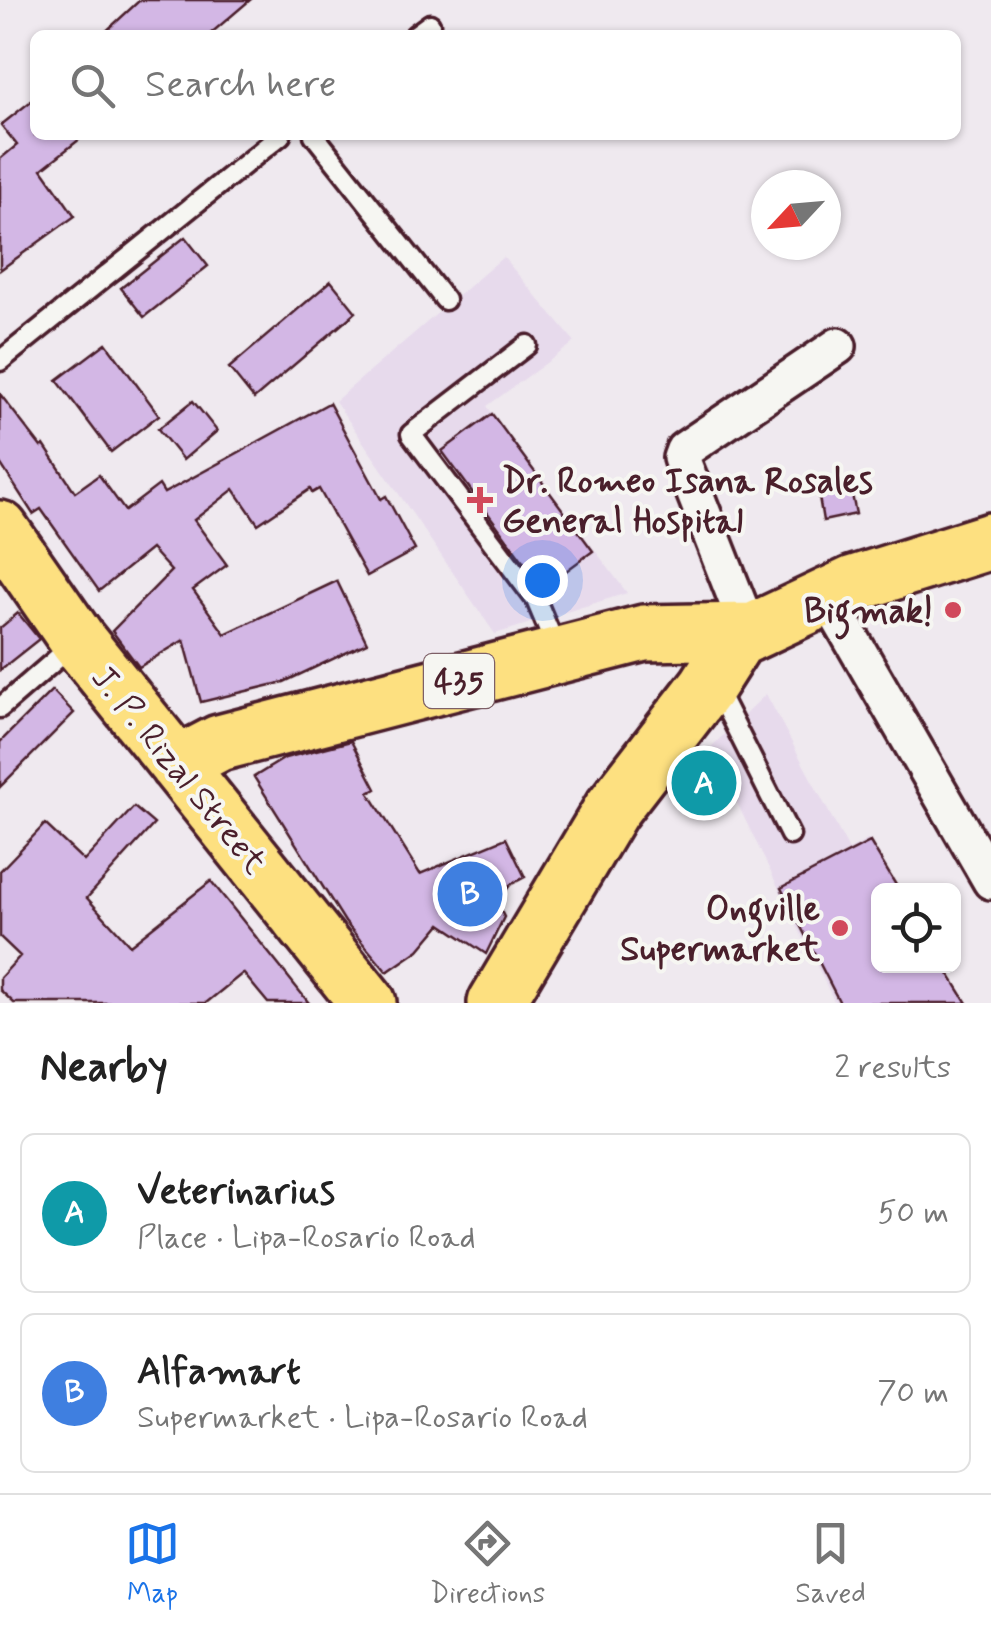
<!DOCTYPE html>
<meta charset="utf-8">
<style>
:root{--surface:#fff;--page:#f2f2f2;--text:#222;--muted:#767676;--line:#e0e0e0;--accent:#1a73e8}
body{margin:0;font-family:Mynerve,sans-serif;background:var(--page);color:var(--text)}
.controls{position:absolute;right:30px;bottom:30px;display:grid;overflow:hidden;border-radius:15px;box-shadow:0 2px 8px #0004}
.controls button{width:90px;height:90px;display:grid;place-items:center;padding:0;border:0;border-bottom:2px solid var(--line);background:var(--surface);color:var(--text);font:50px sans-serif}
.compass{position:absolute;left:751px;top:170px;width:90px;height:90px;border-radius:50%;background:var(--surface);box-shadow:0 2px 8px #0004;rotate:244deg}
.you{position:absolute;left:542px;top:580px;width:35px;height:35px;margin:-25px;border:8px solid #fff;border-radius:50%;background:#1a73e8;box-shadow:0 0 0 15px #1a73e833}
.badge{display:grid;place-items:center;width:65px;height:65px;border-radius:50%;background:var(--accent);color:#fff;font-size:32px;font-weight:700}
.pin{position:absolute;translate:-50% -50%;border:5px solid #fff;box-shadow:0 2px 10px #0006}
.list{margin:0;padding:0;list-style:none}
h2{display:flex;justify-content:space-between;align-items:center;height:130px;margin:0;padding:0 40px;font-size:42px}
h2 small{font-size:32px;font-weight:400;color:var(--muted)}
.list li{display:grid;grid-template-columns:65px 1fr auto;gap:30px;align-items:center;box-sizing:border-box;height:160px;margin:0 20px 20px;padding:0 20px;border:2px solid var(--line);border-radius:15px}
.list b{display:block;font-size:38px;white-space:nowrap}
.list p{margin:0;font-size:32px;white-space:nowrap;color:var(--muted)}
.list em{font-size:32px;font-style:normal;color:var(--muted)}
.icon{flex:none;width:55px;height:55px;fill:none;stroke:currentColor;stroke-width:2;stroke-linecap:round;stroke-linejoin:round}
.map{position:relative;flex:none;width:991px;height:1003px;overflow:hidden}
.search{position:absolute;background:var(--surface);box-shadow:0 2px 8px #0004;left:30px;right:30px;top:30px;height:110px;display:flex;align-items:center;gap:25px;box-sizing:border-box;padding:0 35px;border-radius:15px;color:var(--muted);font-size:38px}
.sheet{height:490px;background:var(--surface)}
nav{display:flex;justify-content:space-around;align-items:center;box-sizing:border-box;height:140px;border-top:2px solid var(--line);background:var(--surface);font-size:28px;color:var(--muted)}
nav a{display:grid;justify-items:center;gap:5px}
nav .on{color:var(--accent)}
.map>svg:first-child{display:block}
.built{fill:#e7daec}
.building{fill:#d3b7e5;stroke:#4a1f2b;stroke-width:2.5}
.lines{fill:none;stroke-linecap:round;stroke-linejoin:round}
.lane-casing{stroke:#4a1f2b;stroke-width:25}
.street-casing{stroke:#4a1f2b;stroke-width:42}
.primary-casing{stroke:#4a1f2b;stroke-width:62}
.lane{stroke:#f6f6f2;stroke-width:18}
.street{stroke:#f6f6f2;stroke-width:35}
.primary{stroke:#fde080;stroke-width:55}
.poi-dot{fill:#d1495b;stroke:#f6f6f2;stroke-width:4}
.labels{text-anchor:middle;stroke-width:8;stroke-linejoin:round;paint-order:stroke}
.shield{fill:#f6f6f2;stroke:#7e6067;stroke-width:2.5}
.shield-label{font-size:32px;font-weight:bold;fill:#4a1f2b}
.poi-label{font-size:35px;font-weight:bold;fill:#4a1f2b;stroke:#f6f6f2;text-anchor:end}
.street-label{font-size:35px;fill:#4a1f2b;stroke:#f6f6f2}
</style>
<div class="map">
<svg width="991" height="1003" viewBox="0 0 991 1003">
<rect width="100%" height="100%" fill="#efe9ef"/>
<filter id="ink" filterUnits="userSpaceOnUse"><feTurbulence type="fractalNoise" baseFrequency=".01" numOctaves="2"/><feDisplacementMap in="SourceGraphic" scale="20" xChannelSelector="R" yChannelSelector="G"/><feConvolveMatrix kernelMatrix="1 2 1 2 8 2 1 2 1" color-interpolation-filters="sRGB"/></filter>
<g filter="url(#ink)">
<path class="built" d="M 503,257 L 575,342 L 487,406 L 627,593 L 495,634 L 335,401 Z
M 766,694 L 849,850 L 869,839 L 900,890 L 878,891 L 878,966 L 945,966 L 968,1003 L 835,1003 L 710,748 Z"/>
<path class="building" d="M 140,0 L 250,0 L 209,35 L 102,35 Z
M 35,98 L 35,135 L 85,135 L 42,169 L 75,216 L 0,270 L 0,159 L 17,145 L 1,125 Z
M 185,237 L 208,266 L 144,317 L 121,288 Z
M 331,281 L 356,312 L 254,399 L 229,368 Z
M 106,343 L 159,415 L 111,452 L 57,380 Z
M 0,394 L 41,447 L 44,445 L 75,492 L 99,475 L 125,511 L 159,485 L 164,493 L 329,403 L 381,499 L 386,496 L 415,550 L 367,576 L 319,489 L 312,493 L 310,489 L 258,524 L 234,489 L 194,520 L 227,565 L 193,590 L 225,634 L 337,581 L 367,643 L 284,682 L 201,702 L 184,640 L 139,667 L 112,631 L 171,571 L 151,549 L 99,591 L 41,509 L 33,514 L 0,463 Z
M 193,401 L 217,431 L 183,460 L 158,429 Z
M 492,414 L 593,551 L 543,588 L 442,451 Z
M 850,485 L 856,514 L 823,521 L 818,491 Z
M 18,613 L 39,639 L 0,670 L 0,628 Z
M 52,690 L 74,713 L 0,787 L 0,742 Z
M 351,741 L 376,789 L 369,793 L 420,874 L 506,838 L 525,877 L 510,885 L 497,903 L 504,917 L 486,954 L 441,924 L 419,950 L 387,972 L 345,922 L 254,777 L 285,758 Z
M 711,756 L 730,794 L 697,811 L 678,774 Z
M 134,807 L 154,824 L 87,898 L 130,945 L 211,881 L 309,1003 L 268,1003 L 243,973 L 206,1003 L 14,1003 L 0,990 L 0,978 L 20,956 L 0,937 L 0,871 L 45,824 L 84,861 Z
M 870,842 L 899,890 L 878,890 L 878,966 L 944,966 L 967,1003 L 840,1003 L 781,888 Z"/>
<g class="lines">
<defs>
<path id="lane" d="M 415,35 L 430,24
M 314,135 L 445,300
M 527,345 L 411,434 L 536,600 L 557,650
M 0,361 L 281,135
M 713,691 L 724,704 L 790,835
M 0,708 L 75,643"/>
<path id="street" d="M 826,595 L 991,881
M 749,631 L 681,458 L 684,450 L 838,346"/>
<path id="primary" d="M 0,529 L 78,641 L 368,1003
M 177,765 L 219,743 L 644,633 L 749,631
M 496,1003 L 611,810 L 707,686 L 737,639 L 854,584 L 991,541"/>
</defs>
<use href="#lane" class="lane-casing"/>
<use href="#street" class="street-casing"/>
<use href="#primary" class="primary-casing"/>
<use href="#lane" class="lane"/>
<use href="#street" class="street"/>
<use href="#primary" class="primary"/>
</g>
</g>
<g class="poi-dot">
<path d="M475 485h10v10h10v10h-10v10h-10v-10h-10v-10h10z"/>
<circle cx="953" cy="610" r="10"/>
<circle cx="840" cy="928" r="10"/>
</g>
<g class="labels">
<rect class="shield" x="424" y="654" width="70" height="54" rx="8"/>
<g class="shield-label">
<text x="459" y="692">435</text>
</g>
<g class="poi-label">
<text x="502" y="492" text-anchor="start">Dr. Romeo Isana Rosales<tspan x="502" dy="40">General Hospital</tspan></text>
<text x="933" y="622">Bigmak!</text>
<text x="820" y="920">Ongville<tspan x="820" dy="40">Supermarket</tspan></text>
</g>
<g class="street-label">
<text transform="translate(180 769) rotate(51)" y="12">J. P. Rizal Street</text>
</g>
</g>
</svg>
<div class="controls">
<button><svg class="icon" aria-label="locate" viewBox="0 0 24 24"><circle cx="12" cy="12" r="6"/><path d="M12 2v4M12 18v4M2 12h4M18 12h4"/></svg></button>
</div>
<svg class="compass" viewBox="-18 -18 36 36"><path d="M0-13l5 13h-10z" fill="#e53935"/><path d="M0 13l5-13h-10z" fill="#767676"/></svg>
<div class="you"></div>
<div class="pin badge" style="left:704px;top:783px;background:#0f9aa8">A</div>
<div class="pin badge" style="left:470px;top:894px;background:#3f7fe0">B</div>
<div class="search"><svg class="icon" aria-label="search" viewBox="0 0 24 24"><circle cx="10" cy="10" r="6"/><path d="M15 15l6 6"/></svg>Search here</div>
</div>
<section class="sheet">
<h2>Nearby<small>2 results</small></h2>
<ul class="list">
<li><span class="badge" style="background:#0f9aa8">A</span><div><b>Veterinarius</b><p>Place · Lipa-Rosario Road</p></div><em>50 m</em></li>
<li><span class="badge" style="background:#3f7fe0">B</span><div><b>Alfamart</b><p>Supermarket · Lipa-Rosario Road</p></div><em>70 m</em></li>
</ul>
</section>
<nav>
<a class="on"><svg class="icon" aria-label="map" viewBox="0 0 24 24"><path d="M3 6l6-2 6 2 6-2v14l-6 2-6-2-6 2zM9 4v14M15 6v14"/></svg>Map</a>
<a><svg class="icon" aria-label="directions" viewBox="0 0 24 24"><path d="M12 3l9 9-9 9-9-9zM9 14v-3h6M13 9l2 2-2 2"/></svg>Directions</a>
<a><svg class="icon" aria-label="saved" viewBox="0 0 24 24"><path d="M7 4h10v16l-5-4-5 4z"/></svg>Saved</a>
</nav>
